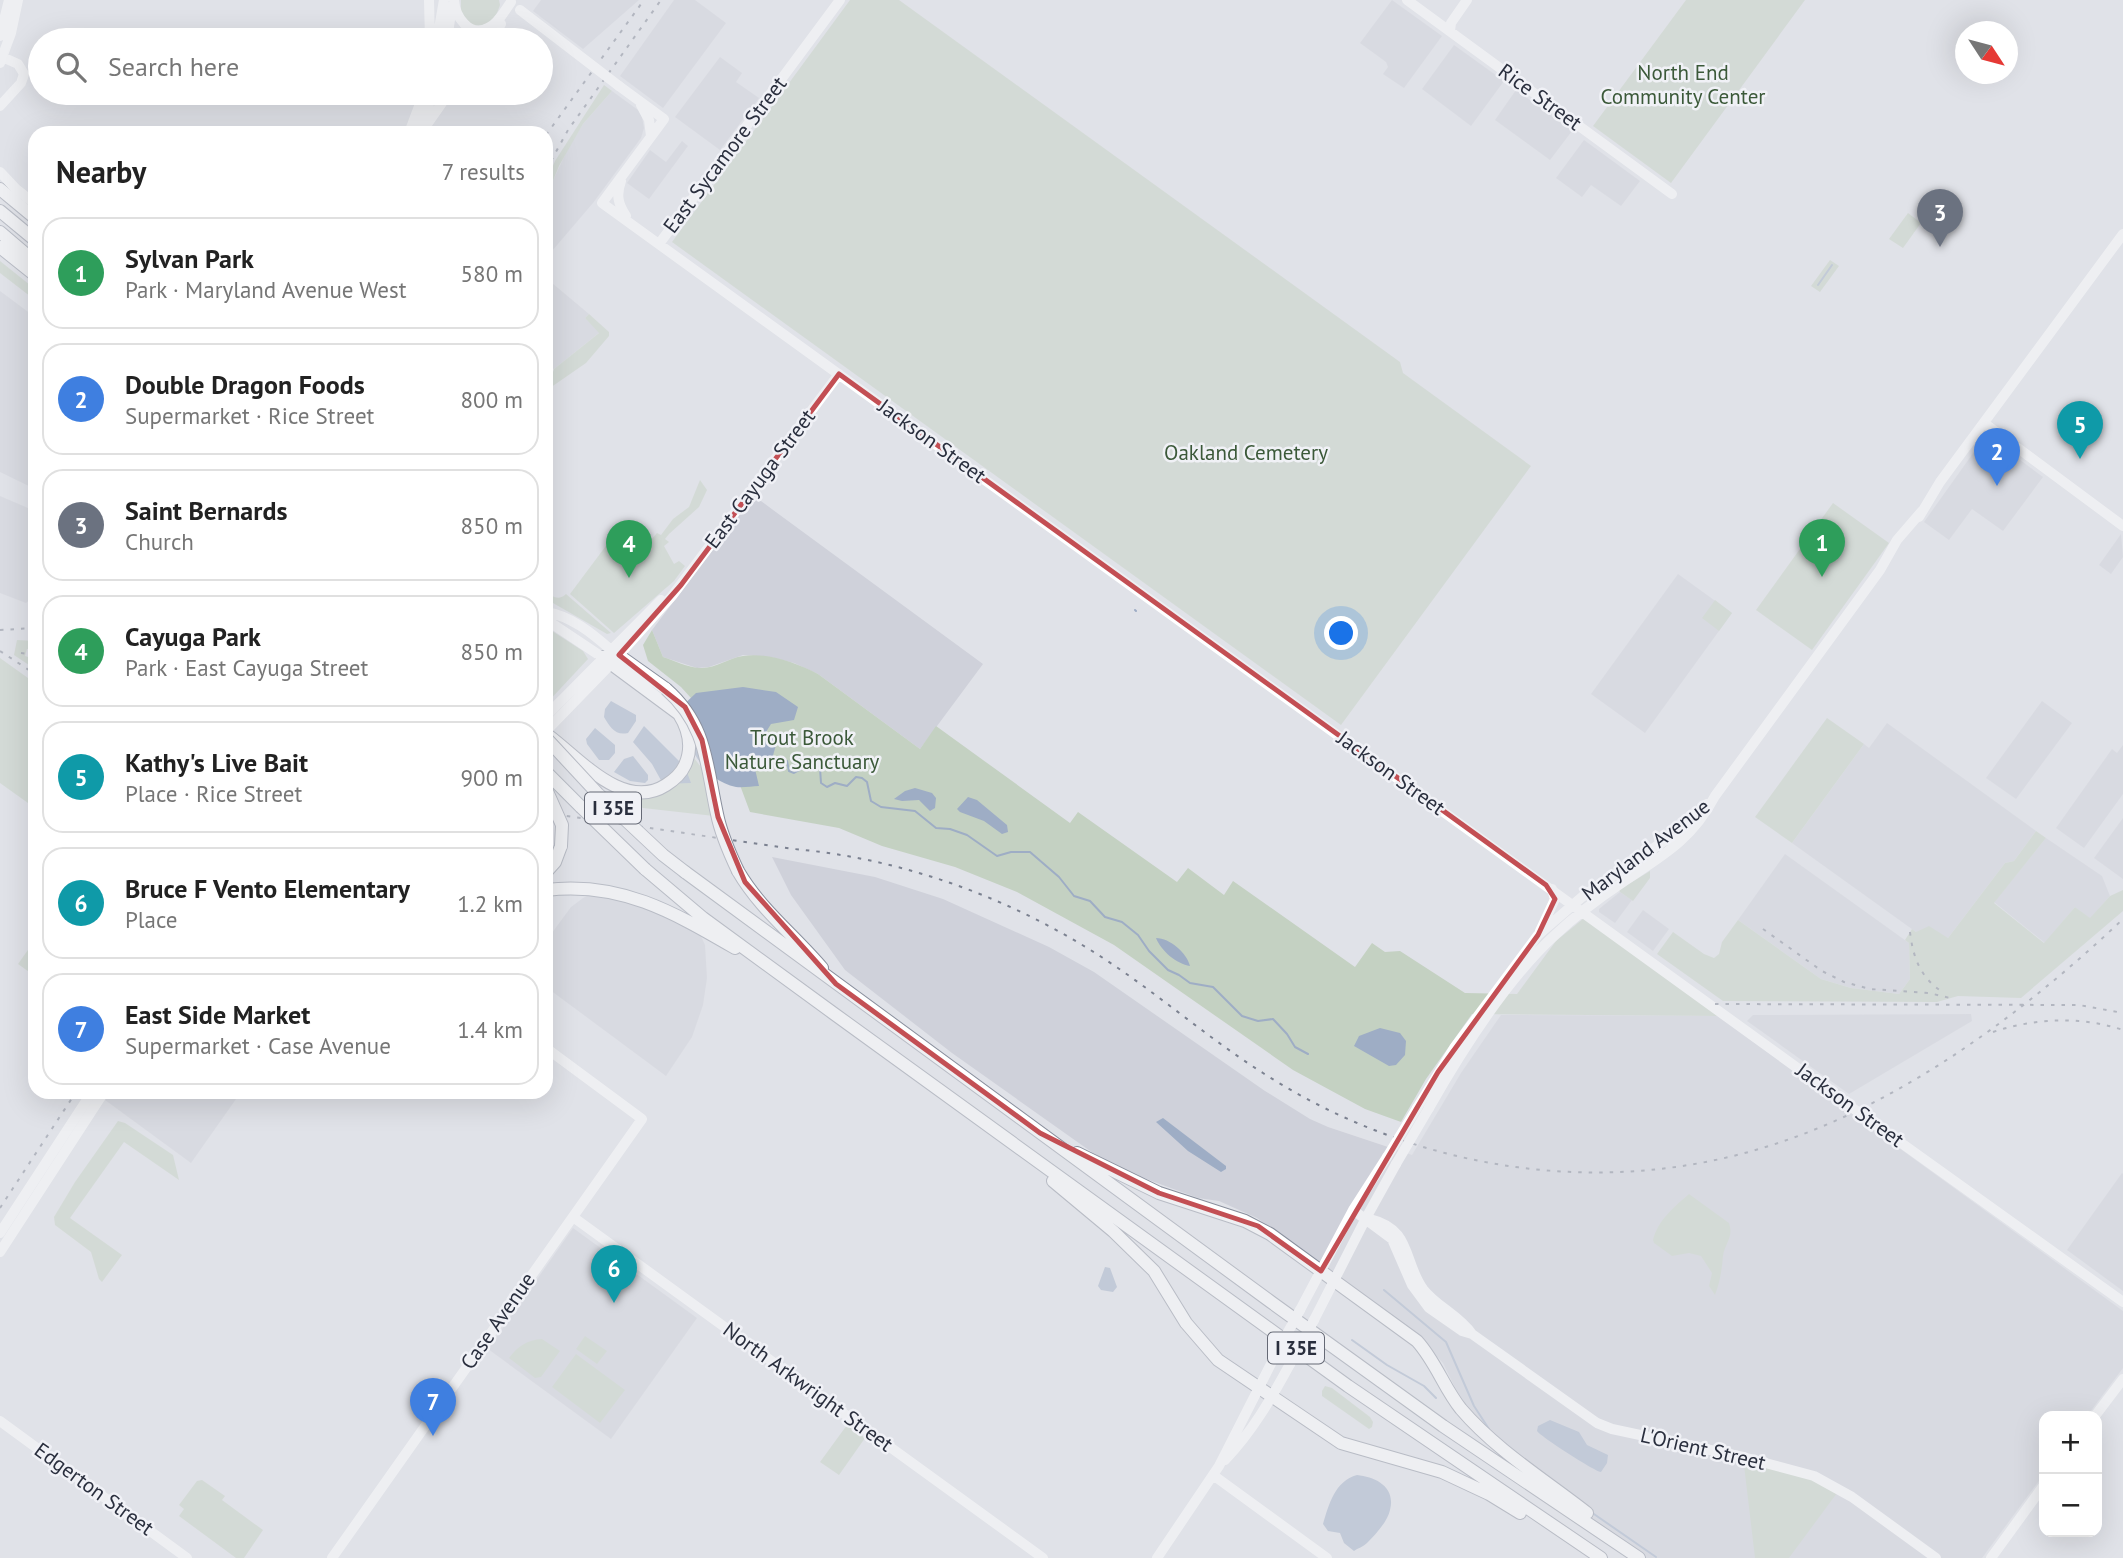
<!DOCTYPE html>
<meta charset="utf-8">
<style>
:root{--surface:#fff;--page:#f6f6f6;--text:#222;--muted:#767676;--line:#e0e0e0;--accent:#1a73e8}
body{margin:0;font-family:"PT Sans",sans-serif;background:var(--page);color:var(--text)}
.controls{position:absolute;right:21px;bottom:21px;display:grid;overflow:hidden;border-radius:14px;box-shadow:0 7px 28px #0002}
.controls button{width:63px;height:63px;display:grid;place-items:center;padding:0;border:0;border-bottom:2px solid var(--line);background:var(--surface);color:var(--text);font:35px sans-serif}
.compass{position:absolute;left:1955px;top:21px;width:63px;height:63px;border-radius:50%;background:var(--surface);box-shadow:0 7px 28px #0002;rotate:126deg}
.you{position:absolute;left:1342px;top:634px;width:24px;height:24px;margin:-18px;border:5px solid #fff;border-radius:50%;background:#1a73e8;box-shadow:0 0 0 10px #1a73e833}
.badge{display:grid;place-items:center;width:46px;height:46px;border-radius:50%;background:var(--accent);color:#fff;font-size:23px;font-weight:700}
.pin{position:absolute;translate:-50% -58px;filter:drop-shadow(0 2px 4px #0008)}
.pin::after{content:'';position:absolute;top:37px;width:24px;height:21px;background:inherit;clip-path:polygon(0 0,100% 0,50% 100%)}
.list{margin:0;padding:0;list-style:none}
h2{display:flex;justify-content:space-between;align-items:center;height:91px;margin:0;padding:0 28px;font-size:30px}
h2 small{font-size:23px;font-weight:400;color:var(--muted)}
.list li{display:grid;grid-template-columns:46px 1fr auto;gap:21px;align-items:center;box-sizing:border-box;height:112px;margin:0 14px 14px;padding:0 14px;border:2px solid var(--line);border-radius:21px}
.list b{display:block;font-size:26px;white-space:nowrap}
.list p{margin:0;font-size:23px;white-space:nowrap;color:var(--muted)}
.list em{font-size:23px;font-style:normal;color:var(--muted)}
.icon{flex:none;width:38px;height:38px;fill:none;stroke:currentColor;stroke-width:2;stroke-linecap:round;stroke-linejoin:round}
.map{position:relative;flex:none;width:2123px;height:1558px;overflow:hidden}
.search{position:absolute;background:var(--surface);box-shadow:0 7px 28px #0002;left:28px;top:28px;width:525px;height:77px;display:flex;align-items:center;gap:18px;box-sizing:border-box;padding:0 24px;border-radius:38px;color:var(--muted);font-size:26px}
.panel{position:absolute;background:var(--surface);box-shadow:0 7px 28px #0002;left:28px;top:126px;width:525px;height:973px;border-radius:21px}
.map>svg:first-child{display:block}
.built{fill:#cfd1da}
.green{fill:#c4d1c2}
.water{fill:#9eadc5}
.lines{fill:none;stroke-linecap:round;stroke-linejoin:round}
.stream{stroke:#9eadc5;stroke-width:2}
.highway-casing{stroke:#898f9d;stroke-width:14}
.secondary{stroke:#fff;stroke-width:10}
.highway{stroke:#fff;stroke-width:12}
.rail{stroke:#7b8190;stroke-width:2;stroke-dasharray:3.5 7;stroke-linecap:butt}
.highway-bridge-casing{stroke:#898f9d;stroke-width:14;stroke-linecap:butt}
.secondary-bridge{stroke:#fff;stroke-width:10}
.highway-bridge{stroke:#fff;stroke-width:12}
.marked{fill:none;stroke:#c34f54;stroke-width:5;stroke-linejoin:round}
.labels{text-anchor:middle;stroke-width:5;stroke-linejoin:round;paint-order:stroke}
.shield{fill:#f0f1f6;stroke:#656975;stroke-width:2}
.shield-label{font-size:19px;font-weight:bold;fill:#2a2f3e}
.park-label{font-size:21px;fill:#3b5939;stroke:#f0f1f6}
.street-label{font-size:21px;fill:#2a2f3e;stroke:#f0f1f6}
</style>
<div class="map">
<svg width="2123" height="1558" viewBox="0 0 2123 1558">
<rect width="100%" height="100%" fill="#e0e2e8"/>
<path class="built" d="M 541,0 L 639,0 L 583,49 L 533,11 Z
M 674,0 L 695,0 L 726,23 L 663,108 L 620,76 Z
M 1392,0 L 1442,36 L 1404,88 L 1383,74 L 1388,67 L 1386,62 L 1360,43 Z
M 1454,45 L 1504,81 L 1471,126 L 1422,89 Z
M 720,57 L 742,73 L 736,82 L 759,98 L 720,150 L 675,117 Z
M 1516,90 L 1572,131 L 1550,160 L 1495,120 Z
M 612,91 L 638,110 L 642,117 L 644,128 L 641,138 L 593,203 L 546,258 L 546,198 L 551,185 L 569,146 L 583,124 Z
M 1584,140 L 1640,181 L 1621,206 L 1591,185 L 1582,197 L 1556,178 Z
M 682,141 L 688,146 L 649,199 L 627,183 L 650,150 L 666,162 Z
M 552,283 L 589,314 L 585,318 L 600,332 L 554,369 L 546,366 L 546,309 Z
M 0,291 L 35,317 L 35,489 L 0,472 Z
M 1986,435 L 2043,477 L 2003,531 L 1972,509 L 1949,540 L 1924,522 Z
M 0,496 L 35,511 L 35,595 L 26,603 L 0,593 Z
M 754,496 L 983,664 L 920,749 L 818,674 L 794,663 L 770,657 L 743,655 L 709,667 L 697,668 L 663,657 L 652,630 Z
M 2121,534 L 2123,557 L 2111,574 L 2099,565 Z
M 1678,574 L 1732,613 L 1645,733 L 1591,694 Z
M 2042,701 L 2072,723 L 2016,799 L 1986,778 Z
M 1887,723 L 2036,831 L 2014,861 L 2005,863 L 1948,938 L 1916,932 L 1792,843 L 1864,744 L 1869,748 Z
M 2123,745 L 2123,794 L 2084,848 L 2056,828 L 2112,749 L 2117,753 Z
M 2123,818 L 2123,879 L 2094,858 Z
M 2046,838 L 2102,876 L 2110,896 L 2090,919 L 2075,907 L 2045,943 L 1994,902 Z
M 1785,854 L 1909,943 L 1910,979 L 1899,994 L 1851,988 L 1821,979 L 1738,920 Z
M 772,857 L 875,877 L 943,899 L 1049,947 L 1094,972 L 1265,1091 L 1310,1119 L 1328,1127 L 1412,1155 L 1461,1073 L 1501,1015 L 1718,1016 L 2123,1311 L 2123,1368 L 2087,1416 L 2044,1416 L 2044,1474 L 1982,1558 L 1640,1558 L 1502,1454 L 1461,1400 L 1443,1363 L 1414,1332 L 1257,1218 L 1219,1201 L 1198,1198 L 1138,1176 L 1093,1153 L 952,1053 L 845,970 L 791,895 Z
M 595,892 L 658,909 L 701,936 L 705,945 L 707,978 L 703,1005 L 692,1037 L 666,1076 L 546,987 L 546,941 L 571,907 L 583,898 Z
M 1620,892 L 1632,900 L 1615,923 L 1599,912 L 1599,909 Z
M 1643,910 L 1669,929 L 1653,951 L 1627,932 Z
M 1971,1014 L 1972,1021 L 1849,1094 L 1747,1021 L 1753,1015 Z
M 110,1092 L 241,1092 L 191,1163 L 105,1100 Z
M 2122,1173 L 2123,1174 L 2123,1291 L 2067,1250 Z
M 573,1228 L 697,1318 L 611,1439 L 488,1349 Z"/>
<path class="green" d="M 461,0 L 499,0 L 500,5 C 495,21 488,26 472,26 L 461,13 Z
M 850,0 L 899,0 L 1400,362 L 1403,373 L 1531,466 L 1341,725 L 672,242 Z
M 1686,0 L 1805,0 L 1671,183 L 1593,126 Z
M 604,85 L 612,91 L 583,124 L 559,166 L 546,198 L 546,182 L 555,161 Z
M 1908,213 L 1921,223 L 1903,248 L 1889,239 Z
M 1830,260 L 1839,266 L 1820,292 L 1811,286 Z
M 0,261 L 35,289 L 35,300 L 0,273 Z
M 589,314 L 609,332 L 609,336 L 586,363 L 547,390 L 554,369 L 599,333 L 585,318 Z
M 700,480 L 707,490 L 699,507 L 669,534 L 665,539 L 669,542 L 664,546 L 674,564 L 679,561 L 685,566 L 674,581 L 614,633 L 570,594 L 620,527 L 646,546 L 657,533 L 661,535 L 673,519 L 689,507 Z
M 1833,503 L 1889,543 L 1812,650 L 1756,610 Z
M 546,591 C 552,597 559,601 566,594 L 611,633 L 607,634 L 546,599 Z
M 1715,600 L 1732,613 L 1719,631 L 1702,618 Z
M 546,627 L 583,651 L 588,659 L 546,704 Z
M 652,630 L 663,657 C 675,661 687,667 700,668 C 715,669 728,658 743,656 C 767,652 796,663 818,674 L 920,749 L 936,726 L 1070,823 L 1078,812 L 1177,882 L 1188,868 L 1224,895 L 1233,881 L 1355,967 L 1372,943 L 1385,952 L 1400,951 L 1465,993 L 1517,994 L 1556,941 L 1584,918 L 1718,1016 L 1472,1014 L 1426,1079 L 1401,1122 L 1365,1109 L 1293,1070 L 1114,945 L 1017,892 L 955,867 L 882,846 L 839,828 L 750,812 L 719,729 L 681,687 L 648,661 L 643,645 Z
M 17,640 L 35,641 L 35,650 L 27,649 L 25,656 L 35,659 L 35,669 L 14,655 Z
M 0,658 L 35,683 L 35,808 L 0,783 Z
M 1827,718 L 1864,744 L 1792,843 L 1755,817 Z
M 694,758 L 707,775 L 714,816 L 643,808 L 632,802 L 623,792 L 651,795 Z
M 2036,831 L 2046,838 L 1994,903 L 2044,943 L 2075,907 L 2090,918 L 2110,896 L 2123,890 L 2123,911 L 2021,998 L 1958,996 L 1937,1002 L 1723,1001 L 1657,954 L 1673,932 L 1704,954 L 1714,958 L 1719,954 L 1722,942 L 1738,920 L 1821,979 L 1851,988 L 1899,994 L 1910,979 L 1909,943 L 1905,940 L 1912,929 L 1916,932 L 1929,926 L 1948,938 L 2005,863 L 2014,861 Z
M 1650,871 L 1650,878 L 1633,901 L 1620,892 L 1619,890 Z
M 35,940 L 35,980 L 32,974 L 18,964 Z
M 118,1121 L 125,1123 L 173,1155 L 179,1180 L 124,1142 L 70,1218 L 122,1255 L 102,1282 L 99,1279 L 91,1252 L 55,1225 L 54,1217 L 75,1182 Z
M 1689,1194 L 1729,1223 C 1734,1237 1725,1243 1723,1256 C 1722,1269 1720,1282 1715,1295 L 1709,1286 L 1712,1273 L 1701,1256 L 1689,1253 L 1672,1256 L 1654,1243 L 1653,1240 C 1658,1220 1674,1207 1689,1194 Z
M 585,1336 L 607,1351 L 597,1364 L 576,1349 Z
M 542,1339 L 560,1351 L 541,1377 L 535,1378 L 509,1358 C 518,1346 527,1340 542,1339 Z
M 576,1354 L 625,1390 L 600,1423 L 552,1387 Z
M 1325,1386 L 1332,1388 L 1370,1417 L 1373,1422 L 1372,1427 L 1369,1429 L 1322,1396 L 1322,1391 Z
M 847,1425 L 865,1438 L 839,1475 L 820,1462 Z
M 1743,1457 L 1840,1489 L 1789,1558 L 1755,1558 Z
M 202,1480 L 225,1496 L 222,1500 L 263,1530 L 244,1558 L 236,1558 L 179,1516 L 184,1509 L 179,1505 L 197,1481 Z"/>
<path class="water" d="M 743,687 L 776,692 L 798,707 L 794,720 L 771,724 L 766,732 L 778,738 L 770,766 L 755,769 L 759,786 C 752,786 743,788 736,787 C 700,779 688,743 677,711 L 696,693 Z
M 611,701 L 636,715 L 636,721 L 628,733 C 615,736 610,727 604,717 L 605,709 Z
M 644,726 L 685,767 L 691,783 L 663,784 L 652,764 L 633,742 Z
M 595,728 L 615,745 L 615,753 L 609,760 L 599,760 L 587,744 L 586,739 Z
M 633,756 L 648,775 L 648,780 L 645,783 L 630,781 L 614,772 L 624,759 Z
M 915,788 L 932,793 L 936,798 L 935,808 L 930,811 L 919,800 L 902,801 L 894,799 L 905,791 Z
M 968,797 L 977,800 L 1007,825 L 1008,832 L 1002,834 L 984,821 L 960,812 L 957,809 Z
M 1156,938 C 1170,938 1187,953 1190,966 C 1177,964 1161,951 1156,938 Z
M 1380,1028 L 1400,1033 L 1406,1041 L 1405,1055 L 1396,1065 L 1389,1066 L 1354,1046 L 1359,1036 Z
M 1163,1118 L 1226,1166 L 1226,1169 L 1221,1172 L 1188,1151 L 1156,1122 Z
M 1105,1267 L 1110,1268 L 1117,1287 L 1113,1292 L 1101,1290 L 1098,1286 Z
M 1550,1420 L 1579,1432 L 1587,1445 L 1608,1455 L 1607,1463 L 1601,1472 C 1594,1471 1540,1436 1537,1431 L 1538,1426 Z
M 1357,1475 C 1376,1477 1396,1487 1390,1510 C 1388,1521 1375,1535 1367,1543 C 1363,1547 1358,1548 1354,1551 L 1344,1543 L 1340,1533 L 1328,1531 L 1323,1524 C 1329,1504 1335,1481 1357,1475 Z"/>
<g class="lines">
<path class="stream" d="M 1818,285 L 1832,265
M 1135,610 L 1136,611
M 772,758 L 787,761 L 789,771 L 794,773 L 810,764 L 815,764 L 820,768 L 821,783 L 827,787 L 835,783 L 847,786 L 856,777 L 862,778 L 867,782 L 871,801 L 881,807 L 915,811 L 936,828 L 950,829 L 967,835 L 997,856 L 1011,852 L 1030,852 L 1059,877 L 1074,896 L 1090,901 L 1105,917 L 1122,922 L 1138,935 L 1149,951 L 1168,970 L 1179,975 L 1190,983 L 1213,987 L 1242,1016 L 1258,1021 L 1273,1019 L 1287,1034 L 1295,1047 L 1308,1054
M 1384,1290 L 1446,1342 L 1474,1406 L 1489,1429
M 1352,1340 L 1387,1365 L 1424,1386 L 1436,1398
M 1591,1512 L 1656,1557"/>
<defs>
<path id="highway" d="M 0,189 L 35,218
M 0,211 L 35,240
M 0,232 L 35,262
M 0,247 L 35,275
M 611,650 L 666,689
M 549,736 C 580,759 624,812 666,785 C 674,780 681,774 685,765 C 693,747 689,730 679,714 L 602,657
M 546,772 L 581,807
M 645,869 L 703,918 L 833,1013 L 1348,1386 L 1601,1558
M 738,871 C 760,909 794,935 822,968
M 546,872 L 555,862 L 561,846
M 685,872 L 1271,1302 L 1443,1426 L 1639,1558
M 546,890 C 620,881 673,912 735,948
M 1077,1153 L 1159,1193 L 1245,1221 L 1270,1234 L 1417,1341 C 1436,1362 1444,1388 1461,1409 C 1496,1450 1545,1480 1587,1513
M 1053,1181 L 1113,1231 L 1154,1271 L 1186,1323 L 1218,1360 L 1341,1443 L 1442,1472 L 1489,1494 L 1520,1513"/>
</defs>
<use href="#highway" class="highway-casing"/>
<path class="secondary" d="M 429,0 L 430,40
M 454,0 C 455,16 469,38 488,28 C 498,24 505,10 511,2
M 1407,0 L 1672,194
M 1450,31 L 1451,23 L 1467,0
M 0,36 L 9,0
M 437,40 L 444,0
M 447,40 L 452,6
M 488,40 L 501,24
M 0,56 L 18,64 L 24,74 L 21,83 L 0,106
M 0,63 L 11,33 L 18,0
M 619,86 L 664,119 L 602,203 L 1843,1101
M 641,105 L 649,120 L 651,136
M 421,126 L 433,93
M 409,133 L 424,93
M 421,133 L 449,93
M 0,172 L 16,189 L 35,204
M 621,181 C 616,195 618,204 626,216
M 659,244 L 840,0
M 1984,423 L 2123,526
M 1919,517 L 1940,482 L 2123,234
M 546,612 C 571,616 592,633 611,650
M 546,616 L 551,623 L 602,657
M 546,716 L 661,600
M 546,731 L 611,664 L 672,596 L 839,374
M 1540,931 L 1555,899 L 1552,889
M 1417,1108 L 1454,1048 L 1538,935 L 1582,897 L 1676,833 L 1707,804
M 1429,1108 C 1462,1050 1506,980 1555,935 C 1575,916 1599,898 1623,882 C 1662,856 1692,840 1715,796 L 1880,570 L 1897,540 L 1922,511
M 1872,1122 L 2123,1302
M 1353,1210 L 1392,1239 L 1412,1285 L 1429,1308 L 1462,1331 L 1472,1334 L 1597,1423 L 1612,1429 L 1743,1457 L 1814,1476 L 1852,1497 L 1936,1558
M 573,1217 L 1043,1558
M 1370,1219 C 1412,1229 1403,1261 1423,1289 C 1437,1307 1459,1315 1472,1334
M 0,1233 L 92,1092
M 0,1252 L 104,1092
M 1300,1310 L 1353,1210 L 1387,1157
M 1314,1320 L 1366,1218 L 1396,1164
M 2095,1416 L 2123,1379
M 0,1421 L 187,1558
M 1225,1460 C 1252,1432 1271,1399 1290,1364
M 1213,1475 L 1327,1558
M 332,1558 L 642,1119 L 546,1048
M 1157,1558 L 1219,1466 L 1276,1354
M 1991,1558 L 2044,1485"/>
<use href="#highway" class="highway"/>
<path class="rail" d="M 546,135 L 644,0
M 546,170 L 568,130 L 661,0
M 0,630 L 35,628
M 0,651 L 35,674
M 21,653 L 35,655
M 546,813 L 794,849 C 907,859 1019,901 1112,964 C 1164,999 1211,1040 1263,1073 C 1426,1178 1629,1204 1811,1131 C 1927,1085 2033,1004 2123,919
M 1763,929 L 1822,971 L 1844,982 L 1870,989 L 1929,993 L 1954,999
M 1910,932 C 1913,958 1921,979 1944,993
M 1715,1004 L 2079,1005 L 2123,1013
M 1993,1032 C 2035,1018 2081,1016 2123,1030
M 0,1208 L 76,1092"/>
<defs>
<path id="highway-bridge" d="M 666,689 C 707,725 706,764 717,814 C 721,834 729,852 738,871
M 546,738 L 598,794 L 663,855 L 685,872
M 546,789 L 562,825 L 561,846
M 581,807 L 645,869"/>
</defs>
<use href="#highway-bridge" class="highway-bridge-casing"/>
<path class="secondary-bridge" d="M 520,10 L 619,86
M 1843,1101 L 1872,1122
M 1387,1157 L 1417,1108
M 1396,1164 L 1429,1108
M 1276,1354 L 1300,1310
M 1290,1364 L 1314,1320"/>
<use href="#highway-bridge" class="highway-bridge"/>
</g>
<path d="M0 0H2123V1558H0ZM 839,374 L 1546,885 L 1555,899 L 1538,935 L 1438,1072 L 1321,1271 L 1258,1226 L 1159,1193 L 1040,1133 L 836,984 L 745,882 L 718,817 L 702,740 L 685,707 L 619,655 L 681,585 Z" fill="#e0e2e8" fill-opacity=".55" fill-rule="evenodd"/>
<path class="marked" d="M 839,374 L 1546,885 L 1555,899 L 1538,935 L 1438,1072 L 1321,1271 L 1258,1226 L 1159,1193 L 1040,1133 L 836,984 L 745,882 L 718,817 L 702,740 L 685,707 L 619,655 L 681,585 Z"/>
<g class="labels">
<g class="shield">
<rect x="585" y="792.5" width="56" height="31" rx="5"/>
<rect x="1268" y="1332.5" width="56" height="31" rx="5"/>
</g>
<g class="shield-label">
<text x="613" y="815">I 35E</text>
<text x="1296" y="1355">I 35E</text>
</g>
<g class="park-label">
<text x="1683" y="80">North End<tspan x="1683" dy="24">Community Center</tspan></text>
<text x="1246" y="460">Oakland Cemetery</text>
<text x="802" y="745">Trout Brook<tspan x="802" dy="24">Nature Sanctuary</tspan></text>
</g>
<g class="street-label">
<text transform="translate(1540 97) rotate(36)" y="7">Rice Street</text>
<text transform="translate(725 155) rotate(-53)" y="7">East Sycamore Street</text>
<text transform="translate(932 441) rotate(36)" y="7">Jackson Street</text>
<text transform="translate(760 479) rotate(-53)" y="7">East Cayuga Street</text>
<text transform="translate(1391 773) rotate(36)" y="7">Jackson Street</text>
<text transform="translate(1646 850) rotate(-37)" y="7">Maryland Avenue</text>
<text transform="translate(1850 1105) rotate(36)" y="7">Jackson Street</text>
<text transform="translate(498 1321) rotate(-55)" y="7">Case Avenue</text>
<text transform="translate(808 1387) rotate(36)" y="7">North Arkwright Street</text>
<text transform="translate(1703 1449) rotate(13)" y="7">L'Orient Street</text>
<text transform="translate(94 1489) rotate(36)" y="7">Edgerton Street</text>
</g>
</g>
</svg>
<div class="controls">
<button>+</button>
<button>−</button>
</div>
<svg class="compass" viewBox="-18 -18 36 36"><path d="M0-13l5 13h-10z" fill="#e53935"/><path d="M0 13l5-13h-10z" fill="#767676"/></svg>
<div class="you"></div>
<div class="pin badge" style="left:1822px;top:577px;background:#2e9e5b">1</div>
<div class="pin badge" style="left:1997px;top:486px;background:#3f7fe0">2</div>
<div class="pin badge" style="left:1940px;top:247px;background:#6b7280">3</div>
<div class="pin badge" style="left:629px;top:578px;background:#2e9e5b">4</div>
<div class="pin badge" style="left:2080px;top:459px;background:#0f9aa8">5</div>
<div class="pin badge" style="left:614px;top:1303px;background:#0f9aa8">6</div>
<div class="pin badge" style="left:433px;top:1436px;background:#3f7fe0">7</div>
<div class="search"><svg class="icon" aria-label="search" viewBox="0 0 24 24"><circle cx="10" cy="10" r="6"/><path d="M15 15l6 6"/></svg>Search here</div>
<section class="panel">
<h2>Nearby<small>7 results</small></h2>
<ul class="list">
<li><span class="badge" style="background:#2e9e5b">1</span><div><b>Sylvan Park</b><p>Park · Maryland Avenue West</p></div><em>580 m</em></li>
<li><span class="badge" style="background:#3f7fe0">2</span><div><b>Double Dragon Foods</b><p>Supermarket · Rice Street</p></div><em>800 m</em></li>
<li><span class="badge" style="background:#6b7280">3</span><div><b>Saint Bernards</b><p>Church</p></div><em>850 m</em></li>
<li><span class="badge" style="background:#2e9e5b">4</span><div><b>Cayuga Park</b><p>Park · East Cayuga Street</p></div><em>850 m</em></li>
<li><span class="badge" style="background:#0f9aa8">5</span><div><b>Kathy's Live Bait</b><p>Place · Rice Street</p></div><em>900 m</em></li>
<li><span class="badge" style="background:#0f9aa8">6</span><div><b>Bruce F Vento Elementary</b><p>Place</p></div><em>1.2 km</em></li>
<li><span class="badge" style="background:#3f7fe0">7</span><div><b>East Side Market</b><p>Supermarket · Case Avenue</p></div><em>1.4 km</em></li>
</ul>
</section>
</div>
